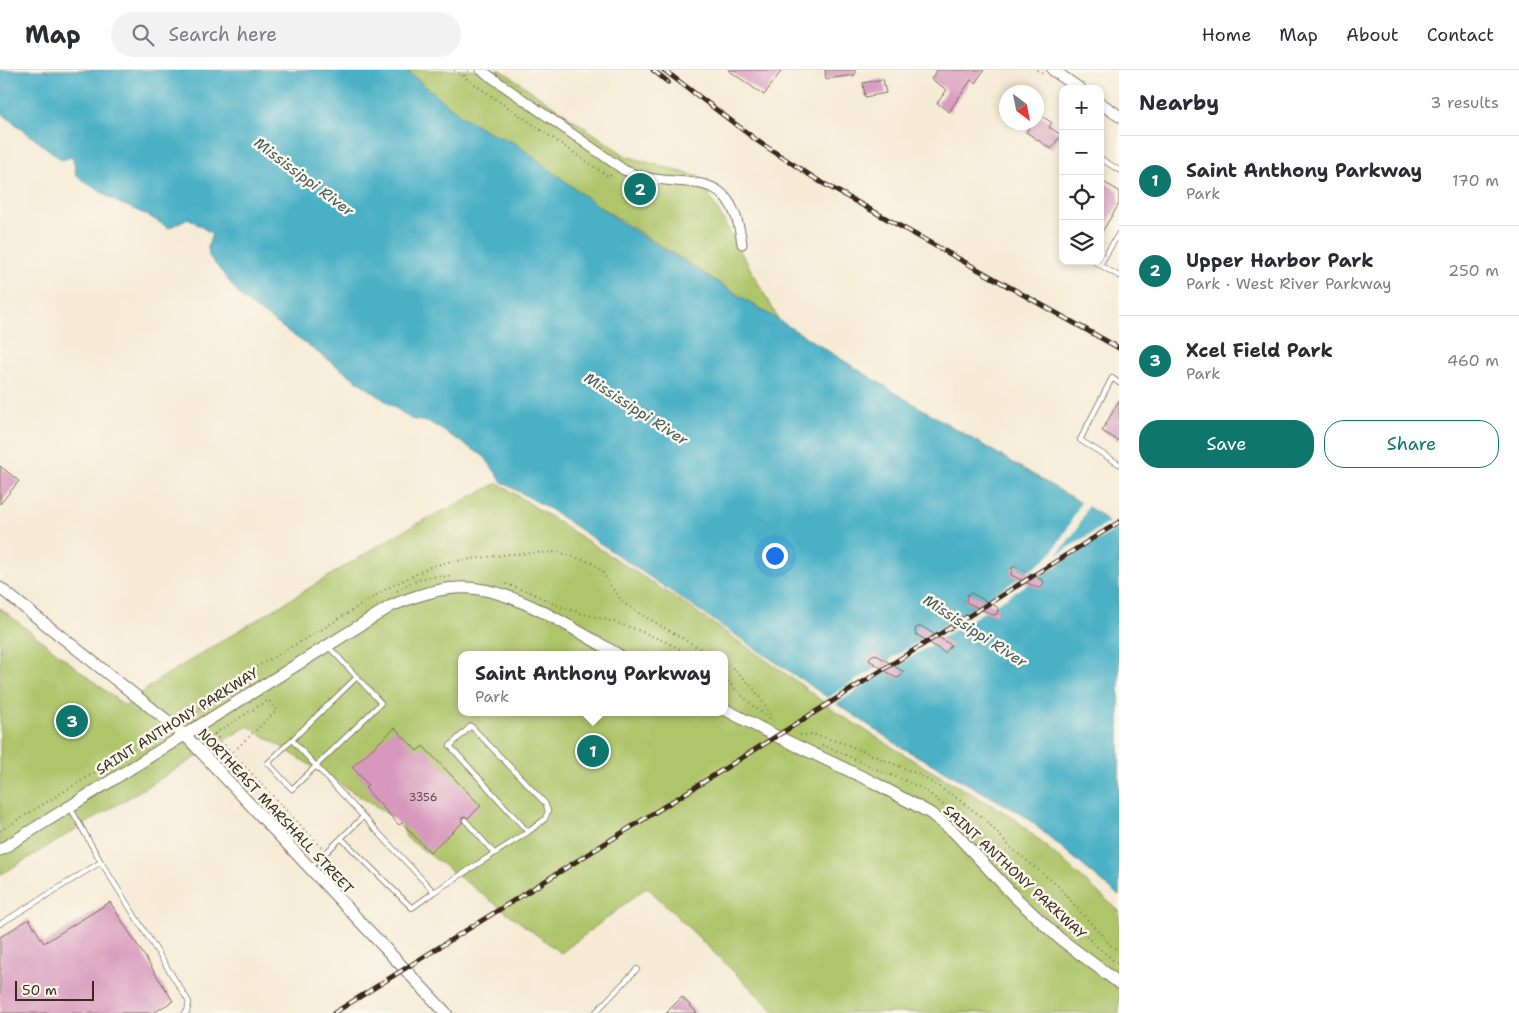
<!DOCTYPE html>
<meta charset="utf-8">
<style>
:root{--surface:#fff;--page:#f2f2f3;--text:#2b2b33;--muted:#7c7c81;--line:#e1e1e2;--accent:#0f766e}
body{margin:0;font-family:"Shantell Sans",sans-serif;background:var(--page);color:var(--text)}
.controls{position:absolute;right:15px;top:15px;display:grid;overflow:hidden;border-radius:10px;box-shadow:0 2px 8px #0003}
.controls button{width:45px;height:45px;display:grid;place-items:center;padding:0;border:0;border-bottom:1px solid var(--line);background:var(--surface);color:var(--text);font:25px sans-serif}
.compass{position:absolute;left:999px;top:15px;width:45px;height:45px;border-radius:50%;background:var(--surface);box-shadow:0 2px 8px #0003;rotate:148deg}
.scale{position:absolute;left:15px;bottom:12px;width:79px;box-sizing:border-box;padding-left:5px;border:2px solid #3b2a1e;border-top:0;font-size:14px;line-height:18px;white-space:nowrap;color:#3b2a1e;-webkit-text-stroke:4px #fbf7ec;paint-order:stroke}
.you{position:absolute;left:774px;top:485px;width:18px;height:18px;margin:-12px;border:4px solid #fff;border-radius:50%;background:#1a73e8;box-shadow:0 0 0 8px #1a73e833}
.badge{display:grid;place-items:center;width:32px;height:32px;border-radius:50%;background:var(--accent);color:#fff;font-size:16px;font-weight:700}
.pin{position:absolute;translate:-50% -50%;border:2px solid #fff;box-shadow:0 1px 5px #0006}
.popup{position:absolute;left:458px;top:581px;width:270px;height:65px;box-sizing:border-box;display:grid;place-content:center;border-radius:10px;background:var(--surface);filter:drop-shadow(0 1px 4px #0005);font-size:16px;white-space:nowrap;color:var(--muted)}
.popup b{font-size:19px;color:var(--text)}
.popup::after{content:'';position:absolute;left:50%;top:100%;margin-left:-10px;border:10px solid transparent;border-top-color:var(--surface)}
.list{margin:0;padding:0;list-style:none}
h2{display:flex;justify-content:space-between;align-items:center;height:65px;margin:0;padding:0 20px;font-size:21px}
h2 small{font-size:16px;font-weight:400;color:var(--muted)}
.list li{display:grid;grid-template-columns:32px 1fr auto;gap:15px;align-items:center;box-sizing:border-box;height:90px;padding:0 20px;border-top:1px solid var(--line)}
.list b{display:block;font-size:19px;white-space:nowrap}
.list p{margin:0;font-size:16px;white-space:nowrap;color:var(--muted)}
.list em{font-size:16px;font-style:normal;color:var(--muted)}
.actions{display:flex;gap:10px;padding:15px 20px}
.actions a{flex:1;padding:11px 0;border:1px solid var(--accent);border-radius:20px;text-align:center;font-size:18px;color:var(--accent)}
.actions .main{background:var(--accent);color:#fff}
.icon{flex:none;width:28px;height:28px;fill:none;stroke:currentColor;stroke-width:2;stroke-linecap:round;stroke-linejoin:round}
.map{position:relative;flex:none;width:1119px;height:943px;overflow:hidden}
header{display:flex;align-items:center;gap:30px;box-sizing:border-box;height:70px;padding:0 25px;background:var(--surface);border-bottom:1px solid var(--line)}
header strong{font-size:24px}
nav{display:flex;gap:28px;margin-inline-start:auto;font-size:18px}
.search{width:350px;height:45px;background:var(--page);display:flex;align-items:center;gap:12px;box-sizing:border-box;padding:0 18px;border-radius:28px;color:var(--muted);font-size:19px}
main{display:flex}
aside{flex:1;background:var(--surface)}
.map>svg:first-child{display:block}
.green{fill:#afc56a;stroke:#757844;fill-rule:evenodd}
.water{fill:#48b0c6;stroke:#426d72;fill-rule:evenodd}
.pier{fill:#f5ebd5}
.building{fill:#d798bc}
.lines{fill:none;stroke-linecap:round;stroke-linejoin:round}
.service-casing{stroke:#7c6e5e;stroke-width:6}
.minor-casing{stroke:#7c6e5e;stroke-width:11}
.tertiary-casing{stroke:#7c6e5e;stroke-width:13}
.path{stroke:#7c6e5e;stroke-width:2;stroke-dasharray:1 4;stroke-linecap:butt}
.service{stroke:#fff;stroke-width:4.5}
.minor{stroke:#fff;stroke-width:9}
.tertiary{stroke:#fff;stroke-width:11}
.rail-casing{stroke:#3b2a1e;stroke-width:5}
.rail{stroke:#fbf7ec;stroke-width:3;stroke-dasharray:9;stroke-linecap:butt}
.labels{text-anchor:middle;stroke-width:5;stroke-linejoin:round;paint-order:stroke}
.number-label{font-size:11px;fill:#624646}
.street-label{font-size:14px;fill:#3b2a1e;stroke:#fbf7ec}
.water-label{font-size:15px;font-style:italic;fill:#405959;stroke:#fbf7ec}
</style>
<header>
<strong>Map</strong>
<div class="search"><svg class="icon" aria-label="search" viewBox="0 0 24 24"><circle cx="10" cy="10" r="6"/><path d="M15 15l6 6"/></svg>Search here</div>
<nav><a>Home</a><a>Map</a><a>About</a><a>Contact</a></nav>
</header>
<main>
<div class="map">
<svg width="1119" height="943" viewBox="0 0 1119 943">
<rect width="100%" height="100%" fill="#fbf7ec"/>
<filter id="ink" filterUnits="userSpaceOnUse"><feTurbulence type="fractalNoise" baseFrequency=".02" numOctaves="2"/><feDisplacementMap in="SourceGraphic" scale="10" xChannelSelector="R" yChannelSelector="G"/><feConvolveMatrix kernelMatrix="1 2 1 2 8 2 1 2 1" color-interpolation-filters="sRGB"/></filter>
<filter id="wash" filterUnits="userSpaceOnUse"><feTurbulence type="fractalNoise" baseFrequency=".0096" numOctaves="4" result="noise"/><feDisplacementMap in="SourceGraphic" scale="20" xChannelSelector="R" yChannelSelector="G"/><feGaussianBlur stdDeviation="1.12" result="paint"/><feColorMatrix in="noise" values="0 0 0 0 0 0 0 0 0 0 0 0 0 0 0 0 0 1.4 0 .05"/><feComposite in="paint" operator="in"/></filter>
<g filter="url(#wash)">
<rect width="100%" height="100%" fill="#f5ebd5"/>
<path class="green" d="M 406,0 L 501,0 L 626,86 L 699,107 L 780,252 L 591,131 L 515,73 L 490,63 L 460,45 Z
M 498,413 L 685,534 L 796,611 L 836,642 L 921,695 L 1014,748 L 1119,841 L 1119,943 L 776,943 L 647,817 L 561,883 L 406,767 L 402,753 L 248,656 L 0,805 L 0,538 L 125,636 L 158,610 L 401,462 ZM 462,585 L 724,585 L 724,642 L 462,642 Z"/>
<path class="water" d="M 0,0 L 406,0 L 460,45 L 490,63 L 515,73 L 591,131 L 624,154 L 907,330 L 1098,443 L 1119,463 L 1119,826 L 1022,744 L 901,677 L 548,438 L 502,412 L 485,387 L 431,353 L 411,349 L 244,230 L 209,186 L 208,176 L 212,164 L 188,148 L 169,158 L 147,145 L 117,132 L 85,112 L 76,104 L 73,89 L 70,87 L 62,90 L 0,42 ZM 1016,496 L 1042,510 L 1044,512 L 1042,517 L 1038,518 L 1011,505 L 1012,498 ZM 971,523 L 997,537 L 998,539 L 997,544 L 993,545 L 966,532 L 965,528 ZM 917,558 L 949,574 L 950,576 L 946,582 L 943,581 L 916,564 L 915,561 ZM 875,584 L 902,600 L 903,603 L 900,607 L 896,608 L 871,591 L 870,588 Z"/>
<path class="pier" d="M 1082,430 L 1089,434 L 1077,459 L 1057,485 L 1111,451 L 1118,458 L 1035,509 L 1025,504 L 1045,490 L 1051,484 L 1067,459 Z
M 1021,507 L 1031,512 L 991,537 L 983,532 Z
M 978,535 L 987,540 L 938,570 L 929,565 Z
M 925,567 L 934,573 L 893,598 L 885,593 Z
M 881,595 L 889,600 L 834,635 L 826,629 Z"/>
<g id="blocks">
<path class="building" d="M 728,0 L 782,0 L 764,25 Z
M 825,0 L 855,0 L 855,5 L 826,9 Z
M 937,0 L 984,0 L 975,13 L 971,10 L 949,42 L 937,33 L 947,20 L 931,9 Z
M 883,9 L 886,23 L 865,27 L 863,13 Z
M 1039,44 L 1052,53 L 1049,57 L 1061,65 L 1051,79 L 1026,62 L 1033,52 L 1036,52 L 1036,47 Z
M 1100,110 L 1119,121 L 1119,134 L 1100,165 Z
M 1119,330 L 1119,371 L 1102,361 Z
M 0,396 L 19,411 L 0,434 Z
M 1016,496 L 1042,510 L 1044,512 L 1042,517 L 1038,518 L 1011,505 L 1012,498 Z
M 971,523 L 997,537 L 998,539 L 997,544 L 993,545 L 966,532 L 967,525 Z
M 921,556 L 951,575 L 945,583 L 916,564 L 915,561 L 916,558 Z
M 875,584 L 904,602 L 900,607 L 896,608 L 869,590 L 871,586 Z
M 395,658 L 417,681 L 423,676 L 481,736 L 468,748 L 465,746 L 462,747 L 462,753 L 430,782 L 402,753 L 399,755 L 365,718 L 368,715 L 352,697 Z
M 110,832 L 173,931 L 153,943 L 0,943 L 0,867 L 29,849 L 44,873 Z
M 682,927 L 697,943 L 666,943 Z"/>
</g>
</g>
<g filter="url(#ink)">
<use href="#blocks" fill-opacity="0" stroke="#7c6e5e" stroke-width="1"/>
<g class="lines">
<defs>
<path id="service" d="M 1101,89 L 1119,100
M 1093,191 L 1119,206
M 1100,195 L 1119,163
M 1119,313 L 1112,308 L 1080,370 L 1119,394
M 328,576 L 381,633 L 316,696 L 434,822 L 528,762 L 545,749 L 548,741 L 545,733 L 471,656 L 450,676 L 528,762
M 292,670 L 316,696 L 292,719 L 268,693 L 357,607
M 465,750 L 494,783
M 341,768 L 412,838 L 434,822
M 101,792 L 189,932 L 187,942 L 185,943
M 310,798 L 363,747
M 0,854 L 101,792 L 70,737
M 595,943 L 637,899"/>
<path id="minor" d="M 481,0 L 624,100 C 681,126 731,86 742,174"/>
<path id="tertiary" d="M 1053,0 L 1080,19
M 1100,33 L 1119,46
M 0,518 L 184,664 L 446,943
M 724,639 L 770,663 L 873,712 L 930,743 L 954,762 L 1015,827 L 1059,868 L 1119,913
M 0,780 L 391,536 C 412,527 434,519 457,518 C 509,514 574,560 619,585"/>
</defs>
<use href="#service" class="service-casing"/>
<use href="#minor" class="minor-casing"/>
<use href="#tertiary" class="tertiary-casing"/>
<path class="path" d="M 454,0 L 609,107 L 613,102
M 1037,0 L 1043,4
M 465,6 L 469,0
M 506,514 L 532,523 L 548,531
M 397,521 C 415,509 430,505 452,507
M 552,533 C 570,541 588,545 607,550 C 636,558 665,571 692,585
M 724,592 C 746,607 761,625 772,649
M 724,608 L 754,637 L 773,651
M 200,638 L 207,630 L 235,609 L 321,560 L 386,519 L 430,497 L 448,492 L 511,484 L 558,482 L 593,493 L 603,503 L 612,518 L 623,532 L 639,543 L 711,585
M 183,649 L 210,635
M 214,664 L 321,777
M 800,665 L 812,664 L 843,673 L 918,704 L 955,727 L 985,749 L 1010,777 L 1057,815 L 1109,874 L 1119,881
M 205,666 L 214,664 L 268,630 L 277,640 L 232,683
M 822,675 C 841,682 858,691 876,699 C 896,708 912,711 930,724 L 1040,818 L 1092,872 L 1119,895
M 0,761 L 162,661"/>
<use href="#service" class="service"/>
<use href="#minor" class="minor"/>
<use href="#tertiary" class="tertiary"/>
<defs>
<path id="rail" d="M 653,0 L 668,12
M 664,0 L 759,72 L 819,111 L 1119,278
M 334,943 L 1119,452"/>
</defs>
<use href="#rail" class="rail-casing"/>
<use href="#rail" class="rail"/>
</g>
</g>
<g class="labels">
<g class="number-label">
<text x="423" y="731">3356</text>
</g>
<g class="street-label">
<text transform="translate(177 651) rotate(-32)" y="5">SAINT ANTHONY PARKWAY</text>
<text transform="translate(276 741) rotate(47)" y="5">NORTHEAST MARSHALL STREET</text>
<text transform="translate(1015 802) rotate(43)" y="5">SAINT ANTHONY PARKWAY</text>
</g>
<g class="water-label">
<text transform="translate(304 107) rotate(37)" y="5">Mississippi River</text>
<text transform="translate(636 339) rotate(33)" y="5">Mississippi River</text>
<text transform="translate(975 561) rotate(33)" y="5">Mississippi River</text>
</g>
</g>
</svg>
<div class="controls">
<button>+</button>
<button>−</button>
<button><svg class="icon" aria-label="locate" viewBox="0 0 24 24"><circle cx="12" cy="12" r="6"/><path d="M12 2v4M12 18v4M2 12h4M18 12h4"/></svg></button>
<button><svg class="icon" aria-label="layers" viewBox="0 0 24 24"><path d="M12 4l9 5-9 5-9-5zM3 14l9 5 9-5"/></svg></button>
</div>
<svg class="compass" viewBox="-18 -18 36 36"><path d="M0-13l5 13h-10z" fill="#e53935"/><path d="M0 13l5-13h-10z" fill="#7c7c81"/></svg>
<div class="scale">50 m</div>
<div class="you"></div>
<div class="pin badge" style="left:593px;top:681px">1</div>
<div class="popup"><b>Saint Anthony Parkway</b>Park</div>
<div class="pin badge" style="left:640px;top:119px">2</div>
<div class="pin badge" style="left:72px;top:651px">3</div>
</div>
<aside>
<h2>Nearby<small>3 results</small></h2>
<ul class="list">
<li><span class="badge">1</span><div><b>Saint Anthony Parkway</b><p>Park</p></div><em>170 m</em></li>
<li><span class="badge">2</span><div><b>Upper Harbor Park</b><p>Park · West River Parkway</p></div><em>250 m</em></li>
<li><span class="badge">3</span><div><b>Xcel Field Park</b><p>Park</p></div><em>460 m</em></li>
</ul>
<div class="actions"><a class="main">Save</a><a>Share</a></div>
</aside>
</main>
